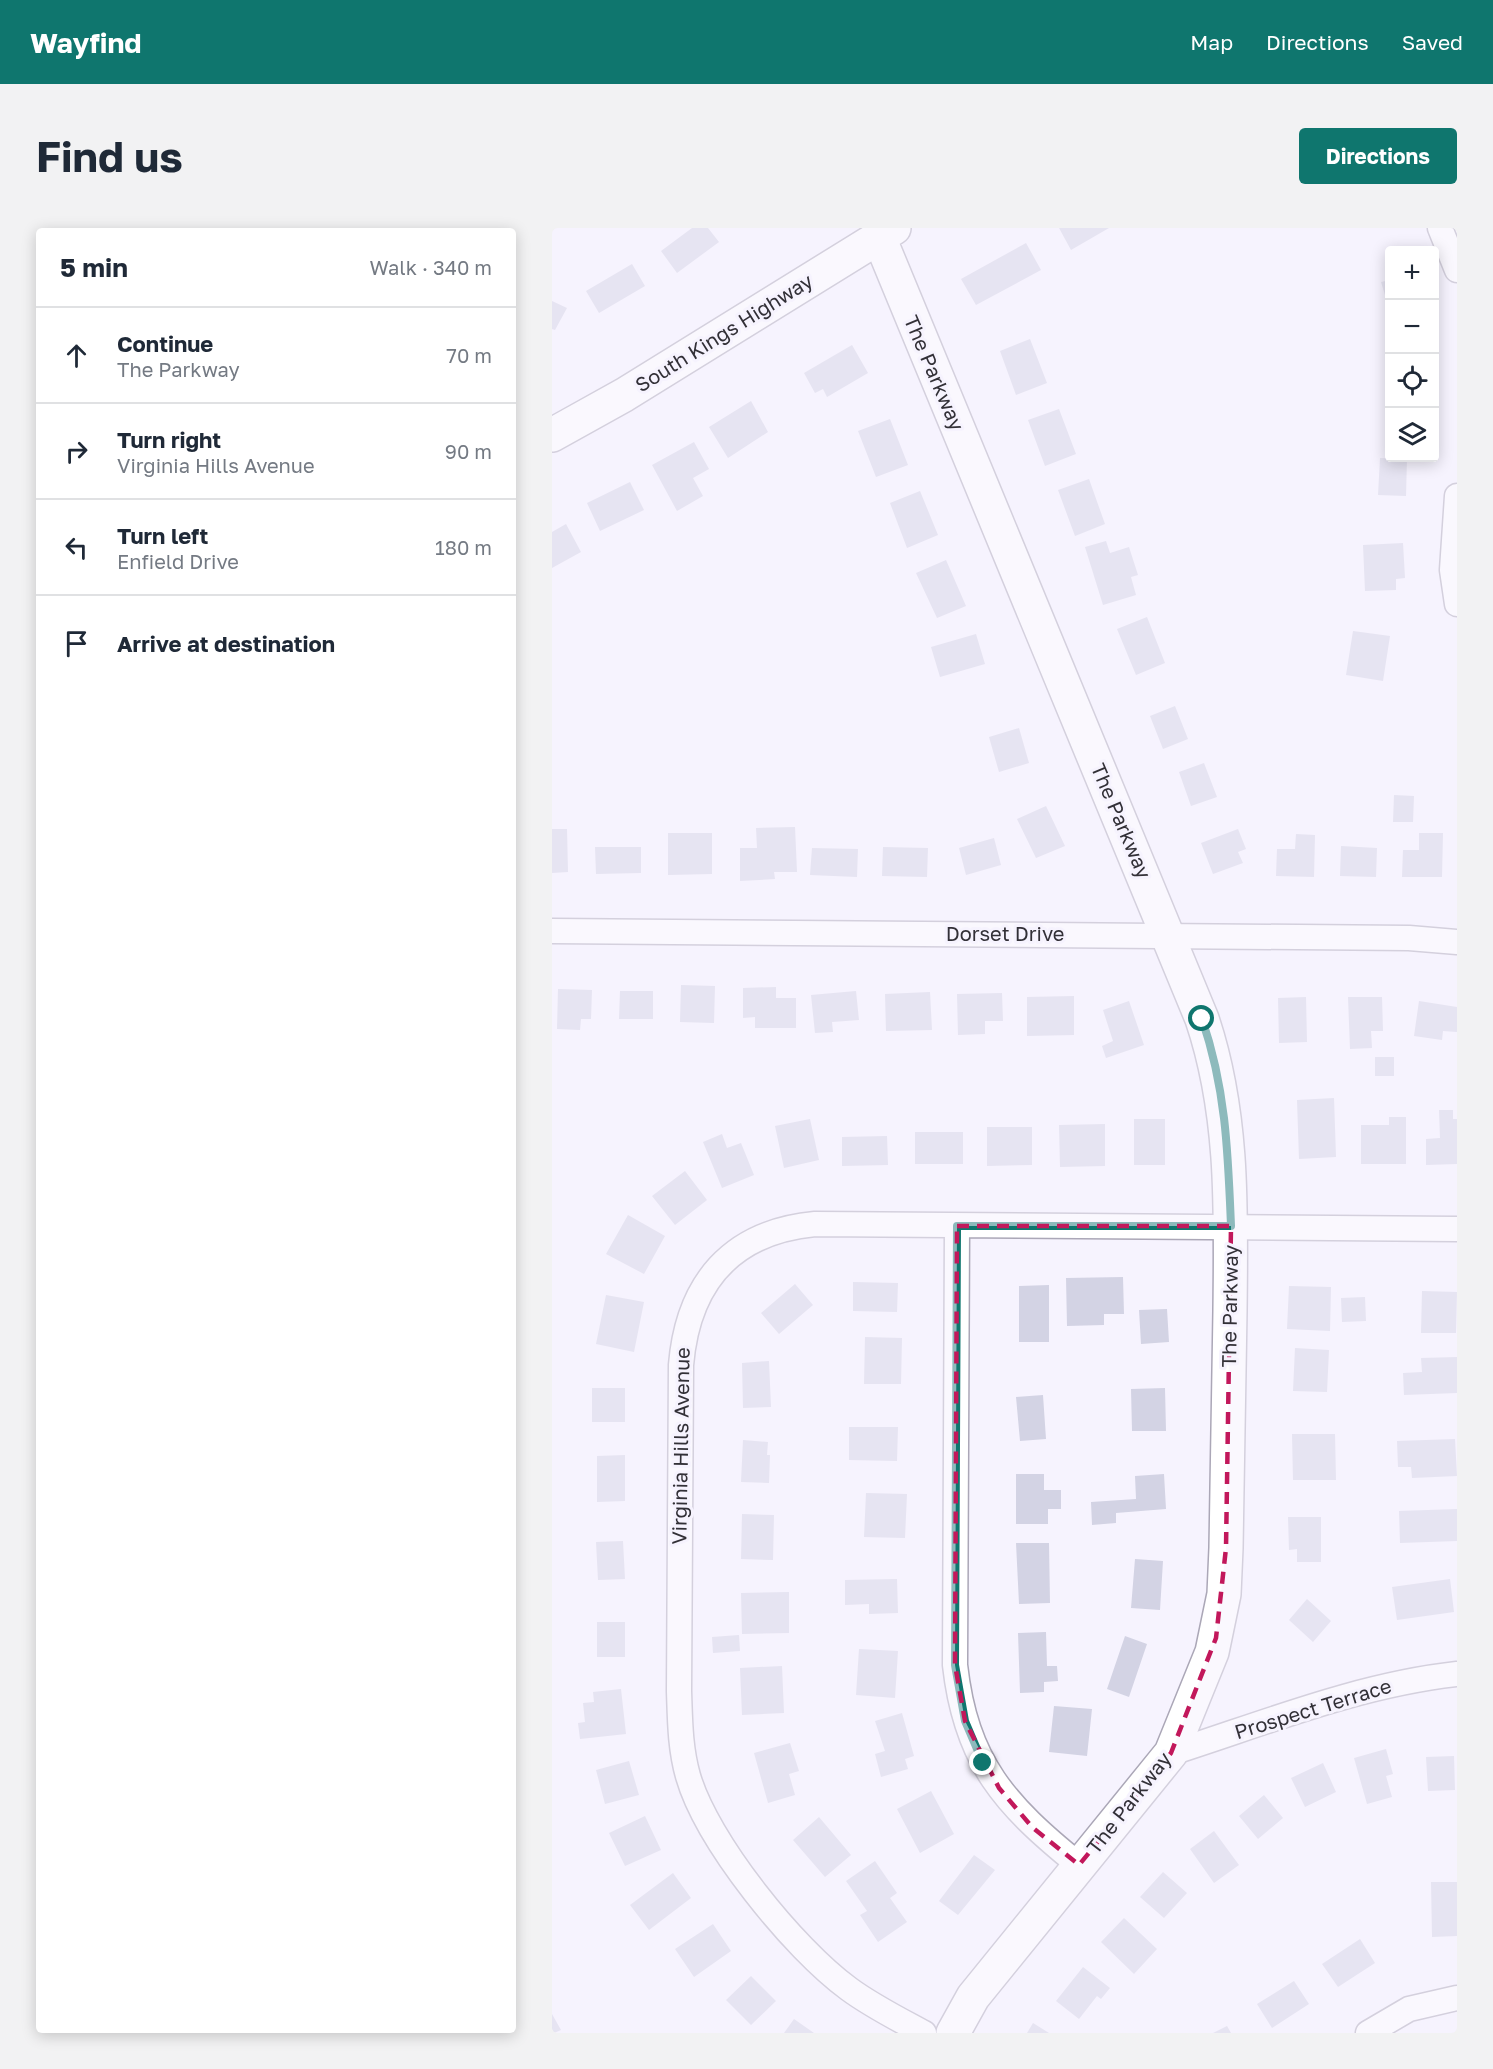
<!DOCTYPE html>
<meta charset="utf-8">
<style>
:root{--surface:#fff;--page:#f2f2f3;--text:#1f2937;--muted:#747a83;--line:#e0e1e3;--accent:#0f766e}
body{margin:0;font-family:"Golos Text",sans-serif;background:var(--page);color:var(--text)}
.controls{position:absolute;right:18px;top:18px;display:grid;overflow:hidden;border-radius:6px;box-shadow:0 3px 15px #0003}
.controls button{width:54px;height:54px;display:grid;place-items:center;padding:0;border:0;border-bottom:2px solid var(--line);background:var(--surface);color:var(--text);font:30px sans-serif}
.stop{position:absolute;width:18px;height:18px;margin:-14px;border:4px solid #0f766e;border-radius:50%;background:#fff}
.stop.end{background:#0f766e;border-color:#fff;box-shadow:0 2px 6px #0008}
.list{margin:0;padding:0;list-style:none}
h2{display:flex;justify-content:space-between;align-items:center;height:78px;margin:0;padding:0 24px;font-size:26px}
h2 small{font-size:20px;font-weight:400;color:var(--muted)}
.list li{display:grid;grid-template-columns:39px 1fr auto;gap:18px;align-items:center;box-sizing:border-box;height:96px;padding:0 24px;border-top:2px solid var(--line)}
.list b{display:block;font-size:22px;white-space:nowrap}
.list p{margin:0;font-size:20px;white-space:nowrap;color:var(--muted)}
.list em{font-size:20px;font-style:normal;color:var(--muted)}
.icon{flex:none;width:33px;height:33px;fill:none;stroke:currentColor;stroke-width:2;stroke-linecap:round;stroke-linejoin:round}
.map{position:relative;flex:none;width:905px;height:1805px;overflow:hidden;border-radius:6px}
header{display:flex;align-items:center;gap:36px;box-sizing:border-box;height:84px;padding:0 30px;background:var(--accent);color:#fff}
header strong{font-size:28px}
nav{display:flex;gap:33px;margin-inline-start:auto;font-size:21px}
.intro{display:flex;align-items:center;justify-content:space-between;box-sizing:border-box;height:144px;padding:0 36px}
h1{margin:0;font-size:42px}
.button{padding:15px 27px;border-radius:6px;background:var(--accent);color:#fff;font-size:21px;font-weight:700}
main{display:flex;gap:36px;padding:0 36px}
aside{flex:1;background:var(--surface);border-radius:6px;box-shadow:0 3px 15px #0003}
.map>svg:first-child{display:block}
.building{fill:#d3d3e4}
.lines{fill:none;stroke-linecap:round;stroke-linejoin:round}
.street-casing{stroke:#aba7b7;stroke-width:27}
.secondary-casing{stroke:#aba7b7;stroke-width:36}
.street{stroke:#fff;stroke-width:24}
.secondary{stroke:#fff;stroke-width:33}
.route{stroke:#0f766e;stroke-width:8}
.marked{fill:none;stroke:#c2185b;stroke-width:4.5;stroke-dasharray:12 8;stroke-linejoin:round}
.labels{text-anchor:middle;stroke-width:6;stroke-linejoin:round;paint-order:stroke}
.street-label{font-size:20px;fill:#323037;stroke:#f6f3fe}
</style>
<header>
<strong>Wayfind</strong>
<nav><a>Map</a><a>Directions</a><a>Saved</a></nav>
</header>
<div class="intro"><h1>Find us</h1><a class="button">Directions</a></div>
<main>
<aside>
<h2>5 min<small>Walk · 340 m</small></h2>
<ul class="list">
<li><svg class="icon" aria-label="ahead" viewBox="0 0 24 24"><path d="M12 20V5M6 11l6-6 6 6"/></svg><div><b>Continue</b><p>The Parkway</p></div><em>70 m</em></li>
<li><svg class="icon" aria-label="right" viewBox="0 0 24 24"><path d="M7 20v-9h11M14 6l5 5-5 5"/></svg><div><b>Turn right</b><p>Virginia Hills Avenue</p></div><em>90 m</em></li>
<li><svg class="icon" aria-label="left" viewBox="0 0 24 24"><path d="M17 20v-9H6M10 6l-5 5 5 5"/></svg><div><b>Turn left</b><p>Enfield Drive</p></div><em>180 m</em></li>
<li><svg class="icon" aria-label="arrive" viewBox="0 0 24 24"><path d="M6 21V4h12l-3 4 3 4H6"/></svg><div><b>Arrive at destination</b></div></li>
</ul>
</aside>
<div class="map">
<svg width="905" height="1805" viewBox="0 0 905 1805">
<rect width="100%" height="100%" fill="#f6f3fe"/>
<path class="building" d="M 140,0 L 156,0 L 167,14 L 125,45 L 109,23 Z
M 507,0 L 557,0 L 519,22 Z
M 474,15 L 489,42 L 424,77 L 409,51 Z
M 80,36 L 93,58 L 47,85 L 34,63 Z
M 838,52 L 838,80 L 837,80 L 829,54 Z
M 0,73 L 15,80 L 3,102 L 0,101 Z
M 478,111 L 495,155 L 464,167 L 448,123 Z
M 300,117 L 316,145 L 275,169 L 271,161 L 263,165 L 252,145 Z
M 834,160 L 838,160 L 838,208 L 834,208 Z
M 199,173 L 216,204 L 176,230 L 157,199 Z
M 507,181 L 524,226 L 493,238 L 476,192 Z
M 338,191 L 356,237 L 324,249 L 306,203 Z
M 142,214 L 157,241 L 141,250 L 151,268 L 125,283 L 100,237 Z
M 828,230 L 855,231 L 854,268 L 826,267 Z
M 537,251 L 553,296 L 523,308 L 506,262 Z
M 78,254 L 92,282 L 48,303 L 35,275 Z
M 368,263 L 386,307 L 355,320 L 338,275 Z
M 14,296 L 29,324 L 0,340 L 0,304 Z
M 554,313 L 558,325 L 577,319 L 586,347 L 579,349 L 584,367 L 551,377 L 533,319 Z
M 851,315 L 853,350 L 844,351 L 844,362 L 813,363 L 811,317 Z
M 394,332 L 414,378 L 385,390 L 364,345 Z
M 595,389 L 613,435 L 584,447 L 565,401 Z
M 801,403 L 838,408 L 831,453 L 794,447 Z
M 424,406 L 433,436 L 388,449 L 379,419 Z
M 623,478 L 636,511 L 611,521 L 598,488 Z
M 467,500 L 477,535 L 447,544 L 437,509 Z
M 652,535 L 665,569 L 639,578 L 627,544 Z
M 842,567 L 862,568 L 861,594 L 841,594 Z
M 494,578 L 513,618 L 484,630 L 465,591 Z
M 243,599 L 245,644 L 222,644 L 223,651 L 188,653 L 188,620 L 205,620 L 204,600 Z
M 0,601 L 15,601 L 16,644 L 0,645 Z
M 686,601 L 694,621 L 686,624 L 691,635 L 661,646 L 649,615 Z
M 116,605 L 160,605 L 160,646 L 116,647 Z
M 867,605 L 891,605 L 890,649 L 850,649 L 851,622 L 867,622 Z
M 744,606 L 763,607 L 762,649 L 724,648 L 725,621 L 743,621 Z
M 442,610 L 449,637 L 414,647 L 407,620 Z
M 789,618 L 825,620 L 824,649 L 788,648 Z
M 43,619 L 89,619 L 89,645 L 44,646 Z
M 331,619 L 376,620 L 375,649 L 330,648 Z
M 260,620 L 306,621 L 305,649 L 258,647 Z
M 129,757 L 163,758 L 162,795 L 128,794 Z
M 224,759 L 224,770 L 244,770 L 244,800 L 203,800 L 203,789 L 191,790 L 191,760 Z
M 6,761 L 40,762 L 39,791 L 29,791 L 28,802 L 5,801 Z
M 68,763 L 101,763 L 101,791 L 67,791 Z
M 304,763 L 307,792 L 280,794 L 281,804 L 263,805 L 259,767 Z
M 378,764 L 380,802 L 334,803 L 333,766 Z
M 450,765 L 451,793 L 433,793 L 433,806 L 406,807 L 405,766 Z
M 522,768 L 522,807 L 475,808 L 475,769 Z
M 754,769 L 755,814 L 727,815 L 726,770 Z
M 796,769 L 830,769 L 831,803 L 819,803 L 820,820 L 798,821 Z
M 577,773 L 592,817 L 554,830 L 550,818 L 561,813 L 551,782 Z
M 867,773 L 905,779 L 905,804 L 891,803 L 890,812 L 862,808 Z
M 823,829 L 842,829 L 842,848 L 823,848 Z
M 782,870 L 784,929 L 747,931 L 745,872 Z
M 887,882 L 901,882 L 901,891 L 905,891 L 905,936 L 874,937 L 874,911 L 888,910 Z
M 837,889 L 854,889 L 854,936 L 809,936 L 809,897 L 837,897 Z
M 258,891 L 267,932 L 232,940 L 223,898 Z
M 582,891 L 613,891 L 613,937 L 582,937 Z
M 553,896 L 553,938 L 508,939 L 507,897 Z
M 435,899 L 480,899 L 480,937 L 435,938 Z
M 363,904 L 411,904 L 411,936 L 363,936 Z
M 170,906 L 175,920 L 189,915 L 202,947 L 170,960 L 151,914 Z
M 335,908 L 336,937 L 290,938 L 290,909 Z
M 133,943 L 155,972 L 123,997 L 100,968 Z
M 76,987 L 113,1008 L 92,1046 L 54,1026 Z
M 571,1049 L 572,1086 L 552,1086 L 552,1097 L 515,1098 L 514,1050 Z
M 301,1054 L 346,1055 L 345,1084 L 301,1083 Z
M 243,1056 L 261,1077 L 227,1106 L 209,1085 Z
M 497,1057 L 497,1114 L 467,1114 L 467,1058 Z
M 737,1058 L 779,1059 L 778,1103 L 735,1101 Z
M 870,1063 L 905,1064 L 904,1105 L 869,1105 Z
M 54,1067 L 92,1074 L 82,1124 L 44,1116 Z
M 813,1069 L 814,1093 L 790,1094 L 789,1070 Z
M 615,1081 L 617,1114 L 589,1116 L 587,1082 Z
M 313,1109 L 350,1110 L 349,1156 L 312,1156 Z
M 743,1120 L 777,1122 L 775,1164 L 741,1163 Z
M 905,1129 L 905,1165 L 852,1167 L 851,1145 L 870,1144 L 869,1130 Z
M 217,1133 L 219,1179 L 191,1180 L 190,1135 Z
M 40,1160 L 73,1160 L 73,1194 L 40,1194 Z
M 613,1160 L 614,1203 L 580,1203 L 579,1161 Z
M 491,1167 L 494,1211 L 468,1213 L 464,1169 Z
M 297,1199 L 346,1199 L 345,1233 L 297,1232 Z
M 740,1206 L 783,1206 L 784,1252 L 741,1252 Z
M 903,1211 L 905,1248 L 860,1250 L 859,1239 L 846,1239 L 845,1213 Z
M 191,1212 L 216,1214 L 215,1227 L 218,1227 L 217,1255 L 189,1254 Z
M 73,1227 L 73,1273 L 45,1274 L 45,1228 Z
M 464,1246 L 492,1246 L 492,1262 L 509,1262 L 509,1281 L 496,1281 L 496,1296 L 464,1296 Z
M 612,1246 L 614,1281 L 564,1285 L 564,1295 L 540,1297 L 539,1274 L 584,1271 L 583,1248 Z
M 314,1265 L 355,1266 L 353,1310 L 312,1309 Z
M 905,1281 L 905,1313 L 848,1315 L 847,1283 Z
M 190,1286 L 222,1287 L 221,1332 L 189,1331 Z
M 736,1289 L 769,1289 L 769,1334 L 745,1334 L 745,1321 L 737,1322 Z
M 71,1313 L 73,1351 L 46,1352 L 44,1314 Z
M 464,1315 L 497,1315 L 498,1375 L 467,1376 Z
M 583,1331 L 611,1333 L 608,1382 L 579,1380 Z
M 345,1351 L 346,1385 L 317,1386 L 317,1376 L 293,1377 L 293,1352 Z
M 898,1351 L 902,1384 L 845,1392 L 840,1359 Z
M 237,1364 L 237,1405 L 190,1406 L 189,1365 Z
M 755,1371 L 779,1393 L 761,1414 L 737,1392 Z
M 45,1394 L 73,1394 L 73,1429 L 45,1429 Z
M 494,1404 L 495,1438 L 505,1438 L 506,1453 L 492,1454 L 492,1464 L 468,1465 L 466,1405 Z
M 187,1407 L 188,1423 L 161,1425 L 160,1409 Z
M 573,1408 L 595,1416 L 577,1469 L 555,1461 Z
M 307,1421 L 346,1423 L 343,1470 L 304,1467 Z
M 230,1438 L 232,1485 L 190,1487 L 188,1440 Z
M 69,1461 L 74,1506 L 28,1511 L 26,1495 L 33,1494 L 31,1475 L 42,1474 L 41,1464 Z
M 502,1478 L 540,1481 L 535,1528 L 497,1524 Z
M 350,1485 L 362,1528 L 353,1531 L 356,1541 L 329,1549 L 323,1526 L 333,1523 L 323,1493 Z
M 238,1515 L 247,1543 L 237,1546 L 243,1567 L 216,1575 L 202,1525 Z
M 834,1521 L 841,1546 L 834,1548 L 840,1569 L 815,1576 L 802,1530 Z
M 902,1528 L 903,1562 L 876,1563 L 874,1529 Z
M 77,1533 L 87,1567 L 53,1576 L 44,1542 Z
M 771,1535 L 784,1564 L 753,1579 L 739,1550 Z
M 379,1563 L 402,1606 L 368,1625 L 345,1581 Z
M 712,1567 L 731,1590 L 706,1611 L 687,1588 Z
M 93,1588 L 109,1622 L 73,1638 L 57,1605 Z
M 267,1589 L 299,1627 L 273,1649 L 241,1612 Z
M 662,1603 L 687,1637 L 662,1655 L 638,1621 Z
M 422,1627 L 443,1642 L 406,1687 L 387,1673 Z
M 323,1633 L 345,1665 L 338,1670 L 355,1694 L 326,1714 L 308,1687 L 315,1683 L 294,1653 Z
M 611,1644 L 635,1665 L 612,1690 L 588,1669 Z
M 121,1645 L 139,1670 L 97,1702 L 78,1677 Z
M 879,1654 L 905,1654 L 905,1708 L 880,1709 Z
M 572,1690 L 605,1721 L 582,1746 L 549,1714 Z
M 161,1696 L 179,1723 L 142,1749 L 123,1721 Z
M 808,1711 L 823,1735 L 786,1759 L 770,1736 Z
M 531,1739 L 558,1760 L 549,1771 L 545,1768 L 527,1791 L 504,1773 Z
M 199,1748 L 224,1773 L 199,1797 L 174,1772 Z
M 742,1753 L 757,1776 L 720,1800 L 705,1776 Z
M 0,1786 L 9,1802 L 2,1805 L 0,1805 Z
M 242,1791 L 262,1805 L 232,1805 Z
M 481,1795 L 497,1805 L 475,1805 Z
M 675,1798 L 679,1805 L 661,1805 Z"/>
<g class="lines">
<defs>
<path id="street" d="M 888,0 L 905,42
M 905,268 L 900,342 L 905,376
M 0,703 L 857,710 L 905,714
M 405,998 L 403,1437 C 414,1535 453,1577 527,1637
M 619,1525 C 713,1495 806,1457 905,1446
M 372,1805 C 346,1791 320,1778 297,1761 C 242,1721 155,1614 136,1548 C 128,1520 128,1492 127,1463 L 129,1137 C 136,1055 179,1004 263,996 L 905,1001
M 816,1805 L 857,1781 L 905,1770"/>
<path id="secondary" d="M 327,9 L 650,791 C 682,886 679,984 678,1083 C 677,1162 675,1241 674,1320 L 672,1366 L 660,1424 L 619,1525 L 421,1769 L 401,1805
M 0,207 L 72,167 L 342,0"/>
</defs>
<use href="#street" class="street-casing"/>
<use href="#secondary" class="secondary-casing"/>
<use href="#street" class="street"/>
<use href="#secondary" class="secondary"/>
</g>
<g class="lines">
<path class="route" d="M 431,1535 L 413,1493 L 403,1437 L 405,998 L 679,998 C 676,925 674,861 650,791"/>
</g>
<path d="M0 0H905V1805H0ZM 405,998 L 679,998 L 674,1320 L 664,1410 L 619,1525 L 527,1637 L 480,1599 L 447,1560 L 413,1493 L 403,1437 Z" fill="#f6f3fe" fill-opacity=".55" fill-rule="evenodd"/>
<path class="marked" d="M 405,998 L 679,998 L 674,1320 L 664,1410 L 619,1525 L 527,1637 L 480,1599 L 447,1560 L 413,1493 L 403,1437 Z"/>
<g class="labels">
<g class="street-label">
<text transform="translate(172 105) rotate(-32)" y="7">South Kings Highway</text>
<text transform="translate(382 145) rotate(67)" y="7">The Parkway</text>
<text transform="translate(569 593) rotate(67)" y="7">The Parkway</text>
<text x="453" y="713">Dorset Drive</text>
<text transform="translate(678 1078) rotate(-89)" y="7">The Parkway</text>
<text transform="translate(129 1218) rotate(-89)" y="7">Virginia Hills Avenue</text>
<text transform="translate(761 1481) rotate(-17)" y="7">Prospect Terrace</text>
<text transform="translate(577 1575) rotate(-52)" y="7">The Parkway</text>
</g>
</g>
</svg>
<div class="controls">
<button>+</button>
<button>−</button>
<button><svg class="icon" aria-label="locate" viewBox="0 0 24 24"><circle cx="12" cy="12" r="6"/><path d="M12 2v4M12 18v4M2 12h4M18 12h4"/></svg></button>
<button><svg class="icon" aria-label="layers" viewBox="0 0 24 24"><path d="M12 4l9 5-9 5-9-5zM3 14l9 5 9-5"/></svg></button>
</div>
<div class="stop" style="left:650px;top:791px"></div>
<div class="stop end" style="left:431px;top:1535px"></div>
</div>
</main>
